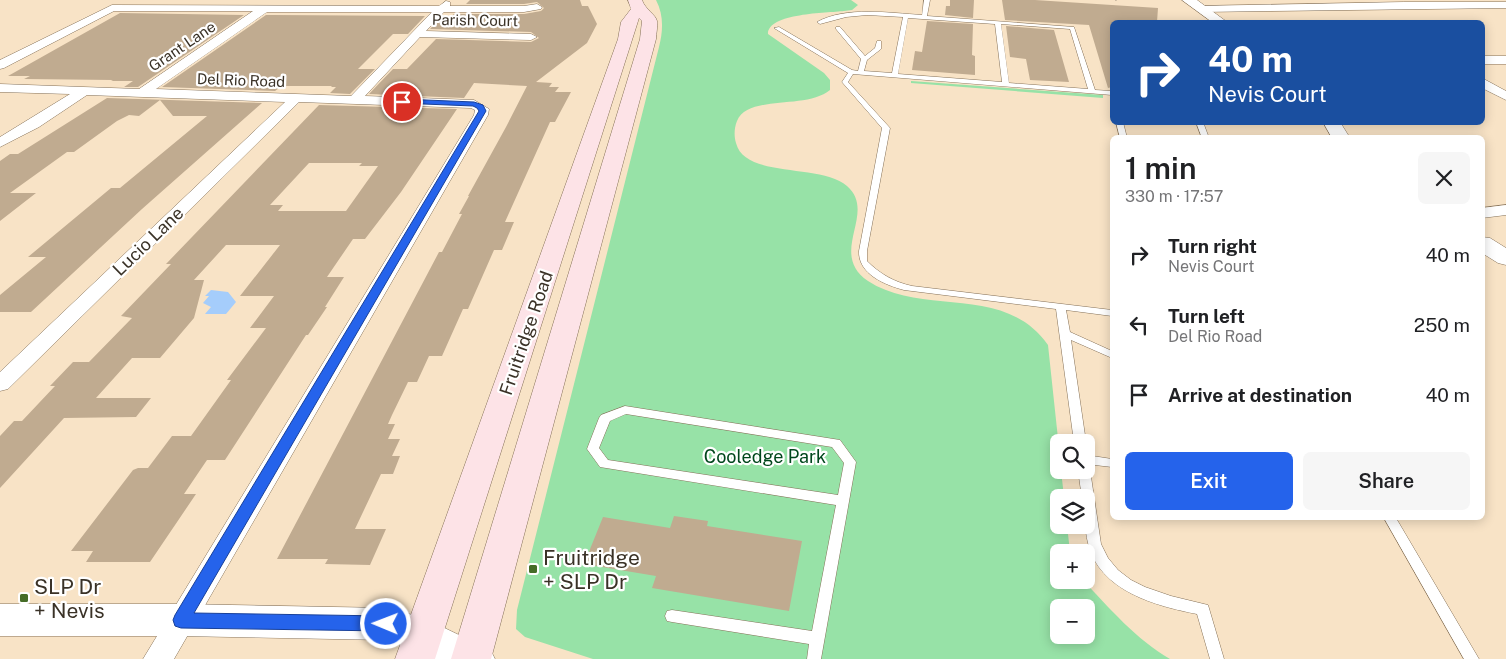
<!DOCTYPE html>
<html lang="en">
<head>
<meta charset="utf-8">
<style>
	:root { --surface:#fff; --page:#f6f6f6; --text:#202124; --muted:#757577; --accent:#2563eb }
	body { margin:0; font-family:"Public Sans",sans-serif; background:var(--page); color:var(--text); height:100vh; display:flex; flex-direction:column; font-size:19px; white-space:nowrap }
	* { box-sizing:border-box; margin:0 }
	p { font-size:16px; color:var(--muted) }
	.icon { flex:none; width:28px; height:28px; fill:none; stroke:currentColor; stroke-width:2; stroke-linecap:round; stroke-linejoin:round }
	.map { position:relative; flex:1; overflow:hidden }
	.panel { position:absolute; left:1110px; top:135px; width:375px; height:385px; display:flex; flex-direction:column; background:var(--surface); border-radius:8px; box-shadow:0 2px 12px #0003 }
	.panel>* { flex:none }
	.banner { position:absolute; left:1110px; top:20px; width:375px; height:105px; border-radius:8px; box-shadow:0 2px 12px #0003; background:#1a4fa0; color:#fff; overflow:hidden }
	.buttons { position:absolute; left:1050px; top:434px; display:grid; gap:10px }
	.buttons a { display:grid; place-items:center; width:45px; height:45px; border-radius:8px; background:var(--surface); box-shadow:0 2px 12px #0003; font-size:25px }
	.pin { position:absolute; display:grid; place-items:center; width:42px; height:42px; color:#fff; margin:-21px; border:2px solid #fff; border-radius:50%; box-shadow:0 1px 5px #0007 }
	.me { position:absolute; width:55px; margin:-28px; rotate:271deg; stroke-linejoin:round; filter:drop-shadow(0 0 4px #0008) }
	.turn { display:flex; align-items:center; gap:18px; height:105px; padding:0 15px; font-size:22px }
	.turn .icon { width:65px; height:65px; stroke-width:2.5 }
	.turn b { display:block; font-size:35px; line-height:42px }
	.round { display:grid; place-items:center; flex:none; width:52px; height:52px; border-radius:8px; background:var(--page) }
	.headline { display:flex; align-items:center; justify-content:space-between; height:85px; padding:0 15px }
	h1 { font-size:30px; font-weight:600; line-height:38px }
	.button { display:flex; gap:10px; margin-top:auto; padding:10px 15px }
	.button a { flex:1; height:58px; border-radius:8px; background:var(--accent); color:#fff; font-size:20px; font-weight:600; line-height:58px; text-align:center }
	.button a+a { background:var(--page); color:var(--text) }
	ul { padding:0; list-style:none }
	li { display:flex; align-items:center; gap:15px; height:70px; padding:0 15px }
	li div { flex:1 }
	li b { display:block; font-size:19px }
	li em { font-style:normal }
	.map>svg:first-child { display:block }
</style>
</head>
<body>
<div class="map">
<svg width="1506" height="659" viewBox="0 0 1506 659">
	<rect width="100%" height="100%" fill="#f8e3c6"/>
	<path fill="#97e2a7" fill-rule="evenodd" d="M656 0H851L858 5 852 10 844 11C827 13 768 13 768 34L824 73 830 80V90C806 110 748 94 737 121 734 128 734 137 736 143 745 179 821 163 847 186 878 213 827 253 868 281 923 317 1005 283 1048 345L1059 448V470H1061L1064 497 1059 498V525H1067L1070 552H1059V580H1083C1109 608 1137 640 1170 659H593L525 637 516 629 517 610 659 47C663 31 664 15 656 0ZM1059 608H1086V635H1059Z
		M911 81 1103 95V98L911 83Z"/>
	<path fill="#a5cdfb" d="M211 290 228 292 236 302 226 314H205L211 307 203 303 209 296H205Z"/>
	<path fill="#c0ab90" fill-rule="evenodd" d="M470 0H580L582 6H588L597 24 587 43 536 82 552 83 549 87H559L555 92H571L555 122H550L527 173 505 222H514L502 250H494L468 309H463L442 356H429L417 382H408L392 415 388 424H395L388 439H400L392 456H400L393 474H381L355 529H386L370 565 325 564 328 559H277L439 252H442L462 214H459L469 196H468L506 127 527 86 474 83 464 98 369 94 393 69H407L436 39 531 42 539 38 531 32 430 29 442 16H451L454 14H524L541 11 544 8 537 2 524 4H466Z
		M950 0H974L973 18 945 15 946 6H950Z
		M1002 0H1035L1158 8 1157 22H1112V87L1108 88 1089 25 1005 20Z
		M120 13 244 15 138 87H124L133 81H111L113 80 24 79 30 76H8Z
		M266 15H274L425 16 408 34H393L358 69H375L350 94 330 93 336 87H331L332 86H282L275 91 162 87Z
		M927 21 973 24 972 55 975 56V75L912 70 915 51 922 52Z
		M1006 26 1054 30 1069 82 1030 80 1026 59 1010 57Z
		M107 98 262 103 142 209 31 312H0V295L46 257H28L111 188H120L207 116H173L160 100 139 116 129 115 117 121 74 152H67L10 193H36L0 221V161L10 154H18Z
		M319 105 457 109 401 192 365 239H353L327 277H344L325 307H327L308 335H306L225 460H207L184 494H196L150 562H86L93 551H71L133 470 138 468H148L172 436H191L231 380H227L266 328H250L274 296H240L280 245H226L194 280H204L194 318 160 358H132L96 398H151L136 417 64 418 0 488V436L14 421H22L55 386H50L73 362H89L132 318 121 316 171 264H166ZM309 163H362L359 166H378L346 211H278L283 205H270Z
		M674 516 708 521 707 526 802 541 789 611 652 588 656 576 584 564 603 517 670 528Z"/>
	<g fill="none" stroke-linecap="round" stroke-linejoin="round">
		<defs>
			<path id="service" d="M924 0H930L927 16 1074 27 1095 90 1112 91V95L853 74 848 82 890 128 867 251V261C880 274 894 282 912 286L1112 310V316L1066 310 1070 332 1112 351V358L1071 340 1086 442H1074L1056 309 904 290C885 285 858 274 859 251L882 128 842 82 848 73 774 28 779 27 852 70 858 71 861 59 836 29V27H840L865 56 875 48 877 41H881V49L867 60 864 71 892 73 903 17 867 15 846 17 820 24 817 22C846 6 889 13 922 15ZM908 18 995 24 1002 82 898 74ZM1001 24 1070 29 1088 89 1009 83Z
				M1116 122H1123L1127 138H1120Z
				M1196 122H1203L1209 138H1202Z
				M625 406 840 440 856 462 821 659H807L809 644 672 622 667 621 665 616 667 611 672 610 812 631 836 505 600 467 587 449 599 418 601 415ZM626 414 832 447 844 463 838 495 608 460 599 448 610 421Z
				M1086 455 1112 459V467L1086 464Z
				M1086 466 1090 470 1101 544 1108 558 1118 570 1131 580 1145 587 1171 596 1208 605 1224 659H1210L1197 614C1156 606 1099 591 1088 543 1084 528 1086 513 1086 498H1082L1078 470H1086Z
				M1384 518H1396L1479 659H1464Z"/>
			<path id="minor" d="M446 1 450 2V6H524L537 4 542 7 541 9 524 12H444L426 31 531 34 537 37 531 40 420 37 365 96 474 100 489 109 488 115 174 659H143L474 115 475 110 471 108 299 102 8 389 0 391V372L285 102 87 95 39 127 0 147V137L70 94 0 92V84L139 89 253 11H114L4 68 0 69V60L112 5 439 6ZM267 12H432L351 96 156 89Z
				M1404 2H1506V8L1200 12 1195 9 1200 6Z
				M1482 56H1506V64H1482Z
				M1482 78 1506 91V100L1482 88Z
				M1506 205V215L1482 218V208Z"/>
			<path id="tertiary" d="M1182 0H1197L1227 22H1212Z
				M1323 122H1340L1350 138H1332Z
				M1482 237 1490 238 1506 248V265L1498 263 1482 253Z
				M0 604H181L386 608 424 618 459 635 489 647 495 659H432L415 649 386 640 181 636H0Z"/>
			<path id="secondary" d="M628 0H642C645 9 656 15 657 21 658 26 656 34 656 39L491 659H451L640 39 642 21 639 18 435 659H395L618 39 621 22 631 9Z"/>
		</defs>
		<use href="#service" stroke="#857158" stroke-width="1"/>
		<use href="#minor" stroke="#857158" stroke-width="1"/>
		<use href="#tertiary" stroke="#857158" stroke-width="1"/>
		<use href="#secondary" stroke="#857158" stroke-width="1"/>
		<path stroke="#a0917c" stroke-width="2" stroke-dasharray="0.5 2.5" stroke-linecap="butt" d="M1116 0 1117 2"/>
		<use href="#service" fill="#fff" fill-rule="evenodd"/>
		<use href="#minor" fill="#fff" fill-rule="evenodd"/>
		<use href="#tertiary" fill="#fff" fill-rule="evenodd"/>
		<use href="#secondary" fill="#fde3e7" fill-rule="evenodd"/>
	</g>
	<path fill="#2563eb" stroke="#184099" d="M402 99 474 102 483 105 486 111 194 613 386 616 392 619 395 624 392 629 386 631 181 628 175 626 173 620 175 615 479 111 477 108 473 106 399 103V100Z"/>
	<g fill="#456c27" stroke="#fff" stroke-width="2">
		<rect x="528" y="564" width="10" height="10" rx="2.5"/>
		<rect x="19" y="593" width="10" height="10" rx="2.5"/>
	</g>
	<g text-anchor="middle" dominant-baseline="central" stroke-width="4.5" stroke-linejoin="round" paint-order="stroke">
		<g font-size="15" fill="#3a3227" stroke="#fff">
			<text transform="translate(475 20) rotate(1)">Parish Court</text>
			<text transform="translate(182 46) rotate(-34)">Grant Lane</text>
			<text transform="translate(241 80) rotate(2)">Del Rio Road</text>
		</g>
		<g font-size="18" fill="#3a3227" stroke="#fff">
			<text transform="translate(148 241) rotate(-44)">Lucio Lane</text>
			<text transform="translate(526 333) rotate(-71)">Fruitridge Road</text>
		</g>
		<g font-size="18" fill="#00471c" stroke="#fff">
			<text x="765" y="456">Cooledge Park</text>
		</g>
		<g font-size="21" fill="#3a3227" stroke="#fff" text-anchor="start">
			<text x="543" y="557">Fruitridge<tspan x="543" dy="24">+ SLP Dr</tspan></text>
			<text x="34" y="586">SLP Dr<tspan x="34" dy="24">+ Nevis</tspan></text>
		</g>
	</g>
</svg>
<div class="buttons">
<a><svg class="icon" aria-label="search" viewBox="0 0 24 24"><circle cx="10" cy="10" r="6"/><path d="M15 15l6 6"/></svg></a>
<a><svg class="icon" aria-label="layers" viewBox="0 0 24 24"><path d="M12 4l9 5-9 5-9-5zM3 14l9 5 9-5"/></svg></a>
<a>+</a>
<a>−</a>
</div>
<div class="pin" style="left:402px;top:102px;background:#d93025"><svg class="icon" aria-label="arrive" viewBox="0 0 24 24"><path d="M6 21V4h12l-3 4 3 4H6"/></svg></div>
<svg class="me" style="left:386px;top:624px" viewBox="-20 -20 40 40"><circle r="17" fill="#2563eb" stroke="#fff" stroke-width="3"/><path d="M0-11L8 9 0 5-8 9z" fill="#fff"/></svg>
<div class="banner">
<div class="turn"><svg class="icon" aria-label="right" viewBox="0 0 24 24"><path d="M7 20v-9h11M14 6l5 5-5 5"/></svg><div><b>40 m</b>Nevis Court</div></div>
</div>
<section class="panel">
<div class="headline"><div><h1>1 min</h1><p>330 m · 17:57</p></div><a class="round"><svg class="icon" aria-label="close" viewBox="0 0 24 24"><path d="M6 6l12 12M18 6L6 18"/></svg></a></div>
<ul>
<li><svg class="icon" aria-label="right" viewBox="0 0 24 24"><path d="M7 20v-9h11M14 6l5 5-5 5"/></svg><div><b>Turn right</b><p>Nevis Court</p></div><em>40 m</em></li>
<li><svg class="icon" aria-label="left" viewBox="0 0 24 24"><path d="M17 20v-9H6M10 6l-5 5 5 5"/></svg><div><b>Turn left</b><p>Del Rio Road</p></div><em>250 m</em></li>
<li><svg class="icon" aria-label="arrive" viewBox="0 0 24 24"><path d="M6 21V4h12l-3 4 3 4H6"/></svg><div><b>Arrive at destination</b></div><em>40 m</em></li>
</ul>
<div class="button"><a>Exit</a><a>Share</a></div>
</section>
</div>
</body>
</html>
